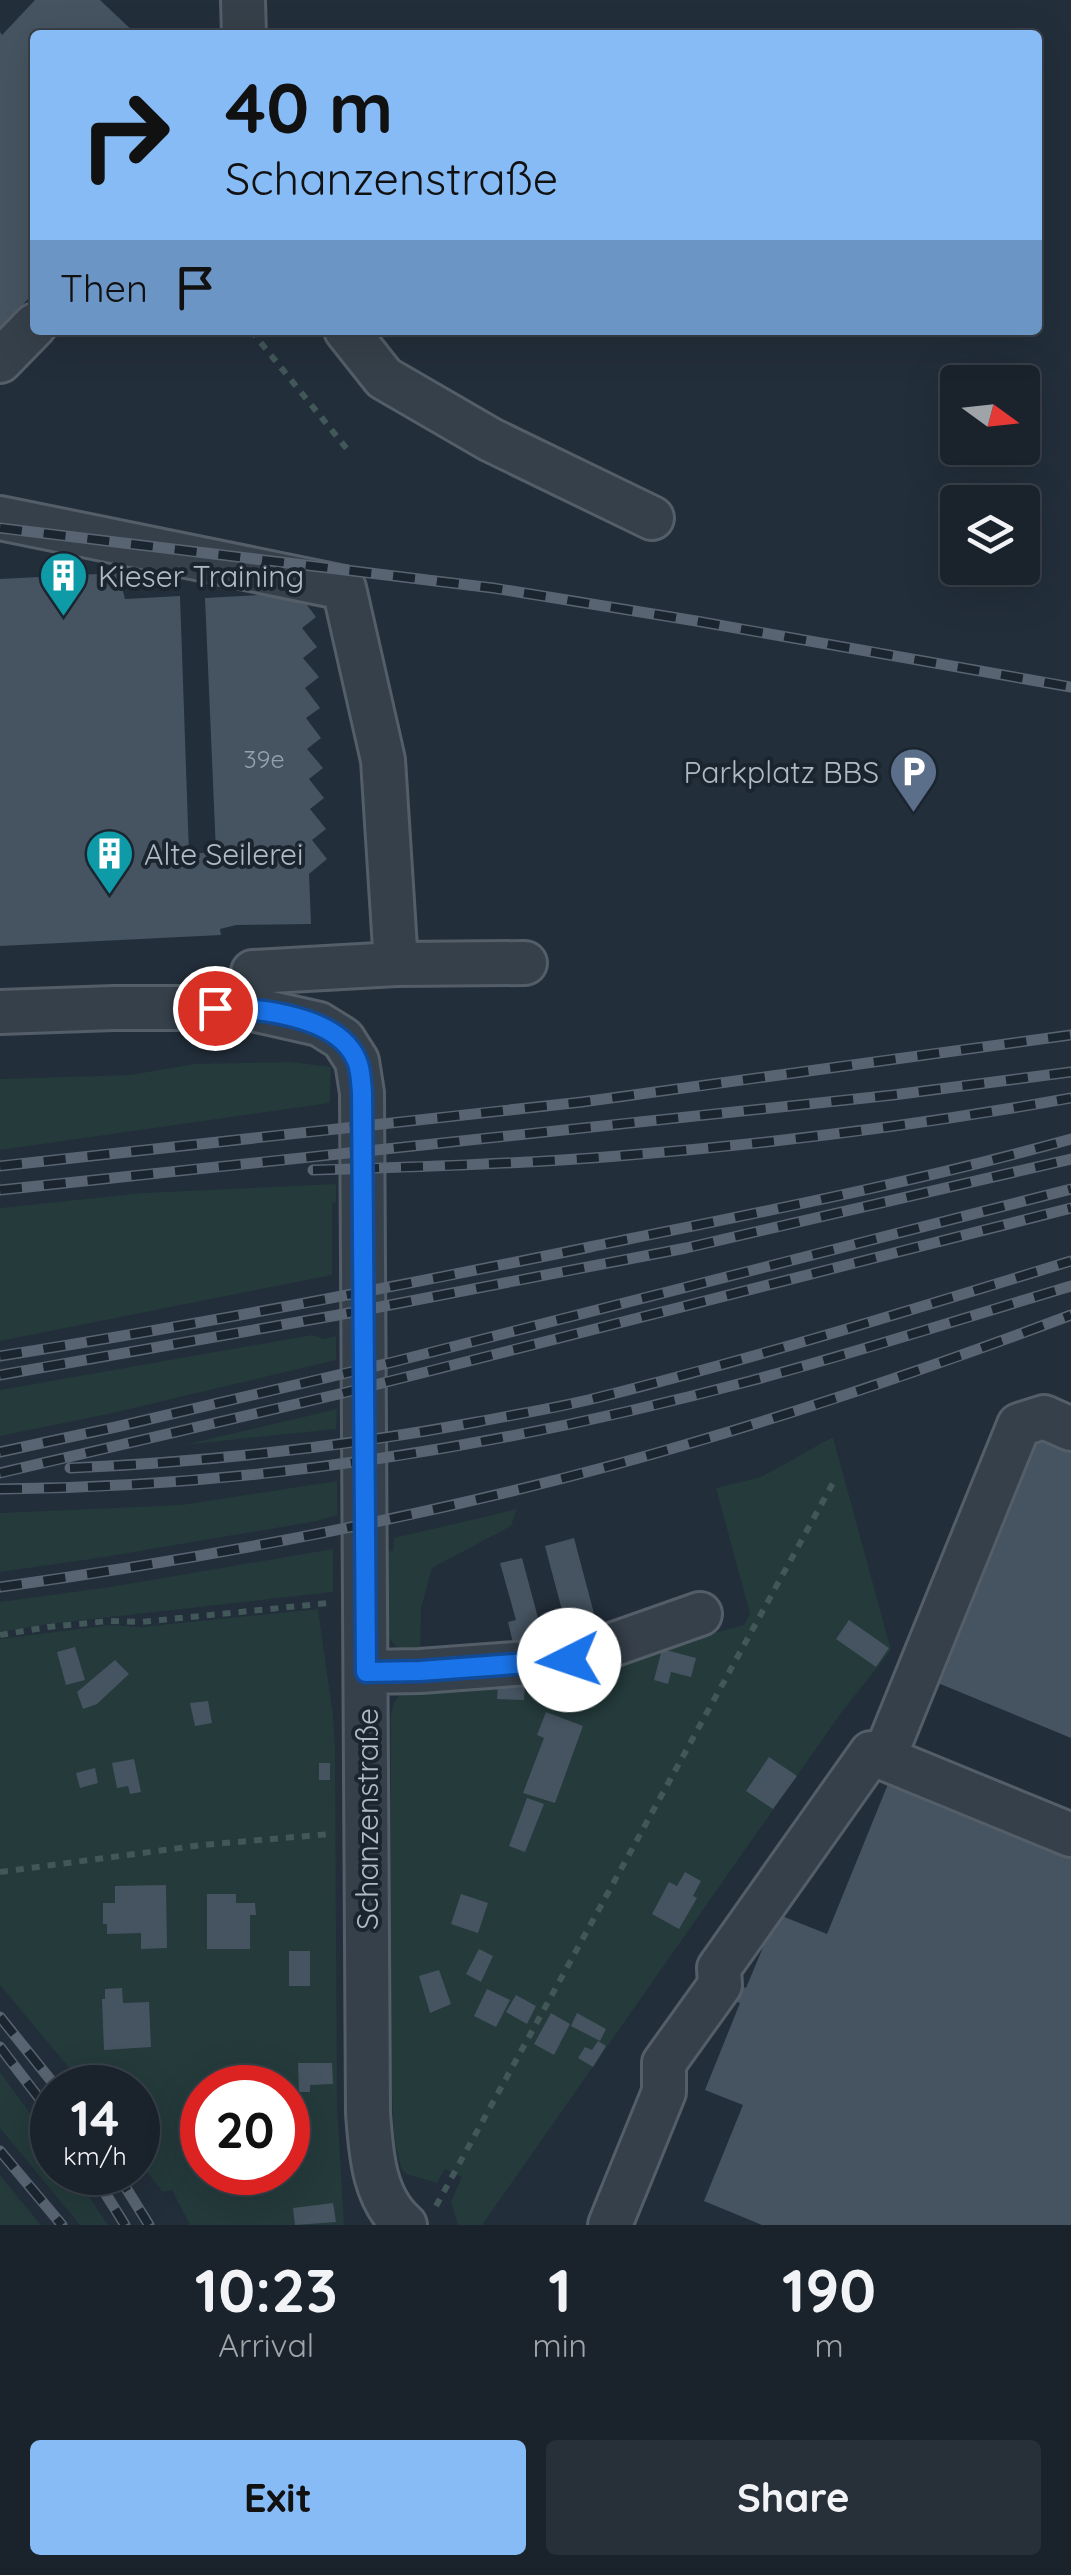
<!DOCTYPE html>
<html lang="en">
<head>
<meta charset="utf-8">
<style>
	:root { --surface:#1a222c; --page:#272f38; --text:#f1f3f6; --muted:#9fa4a9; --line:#383f48; --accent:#86bbf6 }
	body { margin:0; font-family:Quicksand,sans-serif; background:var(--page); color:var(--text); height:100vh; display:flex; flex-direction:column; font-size:38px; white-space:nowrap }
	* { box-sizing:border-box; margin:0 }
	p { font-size:32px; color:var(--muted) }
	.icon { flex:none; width:55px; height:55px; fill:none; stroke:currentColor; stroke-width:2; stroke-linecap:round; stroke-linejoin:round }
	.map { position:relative; height:2225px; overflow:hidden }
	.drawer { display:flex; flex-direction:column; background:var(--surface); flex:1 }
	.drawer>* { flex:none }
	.hud { position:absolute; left:30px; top:30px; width:1012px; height:305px; border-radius:10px; box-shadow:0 10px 40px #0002,0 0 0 2px var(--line); background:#86bbf6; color:#111; overflow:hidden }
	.needle { width:65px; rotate:105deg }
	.controls { position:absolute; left:940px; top:365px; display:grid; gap:20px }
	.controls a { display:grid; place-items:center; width:100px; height:100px; border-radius:10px; background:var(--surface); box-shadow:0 10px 40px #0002,0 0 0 2px var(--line); font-size:50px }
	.speed { position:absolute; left:30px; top:2065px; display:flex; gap:20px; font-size:50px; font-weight:700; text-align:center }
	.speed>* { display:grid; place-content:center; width:130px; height:130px; border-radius:50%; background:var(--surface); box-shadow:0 10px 40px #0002,0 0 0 2px var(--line); line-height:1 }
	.speed small { font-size:25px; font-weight:400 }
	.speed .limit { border:15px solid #d22; background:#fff; color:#111 }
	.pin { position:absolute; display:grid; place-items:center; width:85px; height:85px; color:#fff; margin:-42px; border:5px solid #fff; border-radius:50%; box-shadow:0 2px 10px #0007 }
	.me { position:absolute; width:110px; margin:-55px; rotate:266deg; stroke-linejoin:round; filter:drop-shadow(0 0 8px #0008) }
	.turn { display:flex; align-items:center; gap:35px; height:210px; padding:0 30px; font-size:45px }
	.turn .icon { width:130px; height:130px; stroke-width:2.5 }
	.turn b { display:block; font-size:70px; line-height:85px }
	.then { display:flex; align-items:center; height:95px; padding:0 30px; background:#0003; gap:20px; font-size:38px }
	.eta { display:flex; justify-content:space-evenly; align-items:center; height:170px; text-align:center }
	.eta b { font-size:60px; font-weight:800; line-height:70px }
	.action { display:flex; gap:20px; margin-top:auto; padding:20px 30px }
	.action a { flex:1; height:115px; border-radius:10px; background:var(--accent); color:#111; font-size:40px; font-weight:800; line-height:115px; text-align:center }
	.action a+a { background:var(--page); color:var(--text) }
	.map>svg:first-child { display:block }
</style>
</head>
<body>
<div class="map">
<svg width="1071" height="2225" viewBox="0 0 1071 2225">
	<rect width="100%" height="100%" fill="#222e3a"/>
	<path fill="#243a3b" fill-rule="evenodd" d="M291 1062 331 1067 330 1103 0 1150V1079L130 1075 194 1064Z
		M336 1184V1202L332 1203V1275L0 1341V1208L143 1193Z
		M312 1335 324 1339 336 1336V1360L113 1413 0 1436V1390Z
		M337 1409 336 1429 183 1445Z
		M833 1437 891 1650 841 1713 482 2225H458L451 2202 462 2177 445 2169 437 2183 407 2174 401 2168 394 2136 391 2073V1715L394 1702 404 1690 572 1671 744 1625 750 1614 716 1488 761 1477Z
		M337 1481V1515L317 1521 105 1557 0 1572V1513L181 1505Z
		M517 1509 511 1526 432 1568 421 1608 420 1659C410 1655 399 1652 392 1642 378 1621 383 1577 382 1552L393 1551 394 1538Z
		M333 1549V1592L48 1624 0 1632V1602L110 1587Z
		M318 1609 333 1715 335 1749 337 2104 344 2225H190L172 2190 162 2192 138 2159V2088L85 2087 0 1985V1639L109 1625 141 1627ZM202 2088H288V2172H202Z
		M0 2072 52 2143V2172L73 2173 108 2225H80L0 2128Z
		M0 2175 41 2225H0Z"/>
	<path fill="#465461" d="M35 0H100L137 35H35V292L0 328V32L2 35Z
		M118 573 125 599 180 596 189 854 216 852 205 598 298 593 316 617 302 628 317 647 303 658 319 677 305 688 320 708 306 718 321 738 307 749 323 768 309 779 324 798 310 809 326 829 312 840 327 859 309 874 311 924 236 925 220 929 221 935 0 946V579Z
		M1035 1433 1071 1447V1738L933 1681Z
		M574 1538 601 1640 572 1648 545 1546Z
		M522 1558 545 1644 515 1651 508 1622 516 1620 500 1563Z
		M849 1620 889 1648 876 1667 836 1639Z
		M75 1647 85 1680 66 1685 57 1652Z
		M662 1649 696 1658 691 1677 671 1672 668 1684 654 1680Z
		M115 1660 129 1674 97 1704 83 1709 77 1692Z
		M498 1683 525 1684 524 1700 497 1699Z
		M208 1701 212 1723 195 1726 190 1703Z
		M546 1712 583 1726 555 1803 523 1793 544 1738 537 1735Z
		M769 1757 797 1776 773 1809 746 1791Z
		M134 1759 141 1792 130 1794 128 1786 117 1788 112 1763Z
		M319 1763H330V1780H319Z
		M95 1768 98 1783 80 1788 76 1773Z
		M888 1784 1071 1859V2225H762L704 2201 743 2105 705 2090 740 2003 731 2000 739 1985 746 1988 777 1914 827 1934Z
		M527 1798 544 1804 525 1852 509 1846Z
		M685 1872 701 1881 693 1896 697 1898 679 1929 652 1914 669 1882 677 1886Z
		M166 1885 167 1948 141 1949V1933L107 1934V1924H103V1903H115V1886Z
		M207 1894H236V1903H255L256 1915H250V1949H207Z
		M461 1894 488 1903 478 1933 451 1924Z
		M479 1949 493 1956 481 1982 466 1974Z
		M289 1951H310V1986H289Z
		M439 1970 451 2004 430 2013 419 1976Z
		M122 1988 123 2003 149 2002 151 2047 104 2050 102 1999H105V1989Z
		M487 1989 510 2000 496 2027 474 2016Z
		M516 1995 536 2006 527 2024 506 2012Z
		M551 2013 570 2024 554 2055 534 2044Z
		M577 2013 606 2029 600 2041 571 2026Z
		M598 2041 606 2046 593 2067 578 2058 585 2047 592 2050Z
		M298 2063H332L333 2084 310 2085V2092H299Z
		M333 2203 336 2222 295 2225 293 2208Z"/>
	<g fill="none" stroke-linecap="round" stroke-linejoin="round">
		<defs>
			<path id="minor" d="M243 0 244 35
				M346 330 384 378 491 440 652 518
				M0 361 35 325
				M0 518 344 588 383 760 396 964
				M248 1008 253 972 396 964 525 963
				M0 1012 114 1008H248L319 1024 343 1039 357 1061 362 1093 368 2113C371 2152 373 2198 405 2225
				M366 1672 420 1671 569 1660 700 1614
				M884 1758 1019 1425 1044 1417 1071 1429
				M610 2225 664 2092V2063L720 1985 719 1968 871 1753 1071 1835"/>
		</defs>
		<use href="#minor" stroke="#545e68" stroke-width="48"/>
		<path stroke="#425758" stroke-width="6" stroke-dasharray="8 8" stroke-linecap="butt" d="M255 330 253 333 347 449
			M0 1635 48 1627 109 1621 141 1622 329 1603
			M0 1872 202 1845 330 1834
			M436 2206 833 1483"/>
		<use href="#minor" stroke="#36404a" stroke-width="42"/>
		<defs>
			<path id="rail" d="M0 528 493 588 696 621 1071 687
				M0 1166 582 1102 1071 1035
				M313 1170C415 1167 517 1164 618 1156 769 1144 921 1125 1071 1098
				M0 1190 893 1095 1071 1072
				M0 1356C197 1325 394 1287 590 1247 751 1214 913 1183 1071 1139
				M0 1375 338 1315 686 1248 1071 1159
				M0 1452 116 1427 389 1363 1071 1189
				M70 1468C207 1462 342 1447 477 1422 517 1414 557 1408 596 1398 756 1358 914 1309 1071 1261
				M0 1473 339 1394 1071 1208
				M0 1489C254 1487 506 1446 750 1381 858 1352 964 1318 1071 1286
				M0 1587C207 1558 415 1519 617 1464 771 1422 922 1371 1071 1315
				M0 2017 57 2088
				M0 2047 52 2115
				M0 2151 62 2225
				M92 2172 125 2225
				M116 2172 149 2225"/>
		</defs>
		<use href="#rail" stroke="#586471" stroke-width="11"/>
		<use href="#rail" stroke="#1b252f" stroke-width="8" stroke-dasharray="22" stroke-linecap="butt"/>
	</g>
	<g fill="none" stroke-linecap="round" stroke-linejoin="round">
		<defs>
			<path id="route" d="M215 1008C257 1008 339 1015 357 1061 361 1070 361 1083 362 1092L366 1672 420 1671 569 1660"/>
		</defs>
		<use href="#route" stroke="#114b97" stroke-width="25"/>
		<use href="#route" stroke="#1a73e8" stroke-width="18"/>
	</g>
	<defs>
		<symbol id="building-pin" viewBox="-11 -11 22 30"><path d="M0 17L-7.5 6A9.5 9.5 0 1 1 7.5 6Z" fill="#0f9aa8" stroke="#1b252f"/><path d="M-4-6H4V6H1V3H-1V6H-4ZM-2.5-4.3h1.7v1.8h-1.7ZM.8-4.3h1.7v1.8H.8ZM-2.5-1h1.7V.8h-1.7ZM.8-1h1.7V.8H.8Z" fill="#fff"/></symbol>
		<symbol id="parking-pin" viewBox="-11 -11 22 30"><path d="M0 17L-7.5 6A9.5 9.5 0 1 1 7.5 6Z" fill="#5c6f8a" stroke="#1b252f"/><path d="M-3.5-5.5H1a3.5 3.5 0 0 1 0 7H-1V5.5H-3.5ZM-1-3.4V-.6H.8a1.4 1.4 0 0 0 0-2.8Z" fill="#fff"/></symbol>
	</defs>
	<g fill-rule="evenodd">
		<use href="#building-pin" x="36" y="548" width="55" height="75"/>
		<use href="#parking-pin" x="886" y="744" width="55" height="75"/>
		<use href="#building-pin" x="82" y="826" width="55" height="75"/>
	</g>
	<g text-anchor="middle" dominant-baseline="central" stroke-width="8" stroke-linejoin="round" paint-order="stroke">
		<g font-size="25" fill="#96a1ad">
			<text x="264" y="758">39e</text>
		</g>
		<g font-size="30" fill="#b1bbc6" stroke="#1b252f" text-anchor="start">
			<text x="98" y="576">Kieser Training</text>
			<text x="879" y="772" text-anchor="end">Parkplatz BBS</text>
			<text x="144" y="854">Alte Seilerei</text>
		</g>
		<g font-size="30" fill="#b1bbc6" stroke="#1b252f">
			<text transform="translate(367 1819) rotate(-90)">Schanzenstraße</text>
		</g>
	</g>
</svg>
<div class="controls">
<a><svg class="needle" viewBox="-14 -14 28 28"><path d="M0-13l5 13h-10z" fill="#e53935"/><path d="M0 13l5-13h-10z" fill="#9fa4a9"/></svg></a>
<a><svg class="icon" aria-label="layers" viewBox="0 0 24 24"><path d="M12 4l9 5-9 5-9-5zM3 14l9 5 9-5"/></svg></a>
</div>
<div class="speed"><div>14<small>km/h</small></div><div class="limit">20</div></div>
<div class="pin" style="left:215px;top:1008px;background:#d93025"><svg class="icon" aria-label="arrive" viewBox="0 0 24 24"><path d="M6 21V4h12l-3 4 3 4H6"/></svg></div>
<svg class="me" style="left:569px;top:1660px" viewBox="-20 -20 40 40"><circle r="19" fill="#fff"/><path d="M0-13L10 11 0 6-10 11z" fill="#1a73e8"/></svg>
<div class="hud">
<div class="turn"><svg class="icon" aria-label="right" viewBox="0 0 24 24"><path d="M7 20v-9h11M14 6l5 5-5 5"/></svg><div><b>40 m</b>Schanzenstraße</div></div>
<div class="then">Then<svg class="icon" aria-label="arrive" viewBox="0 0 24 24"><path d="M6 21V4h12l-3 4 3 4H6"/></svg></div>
</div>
</div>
<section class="drawer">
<div class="eta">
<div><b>10:23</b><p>Arrival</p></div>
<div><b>1</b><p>min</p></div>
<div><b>190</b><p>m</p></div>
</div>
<div class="action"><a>Exit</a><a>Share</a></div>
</section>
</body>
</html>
